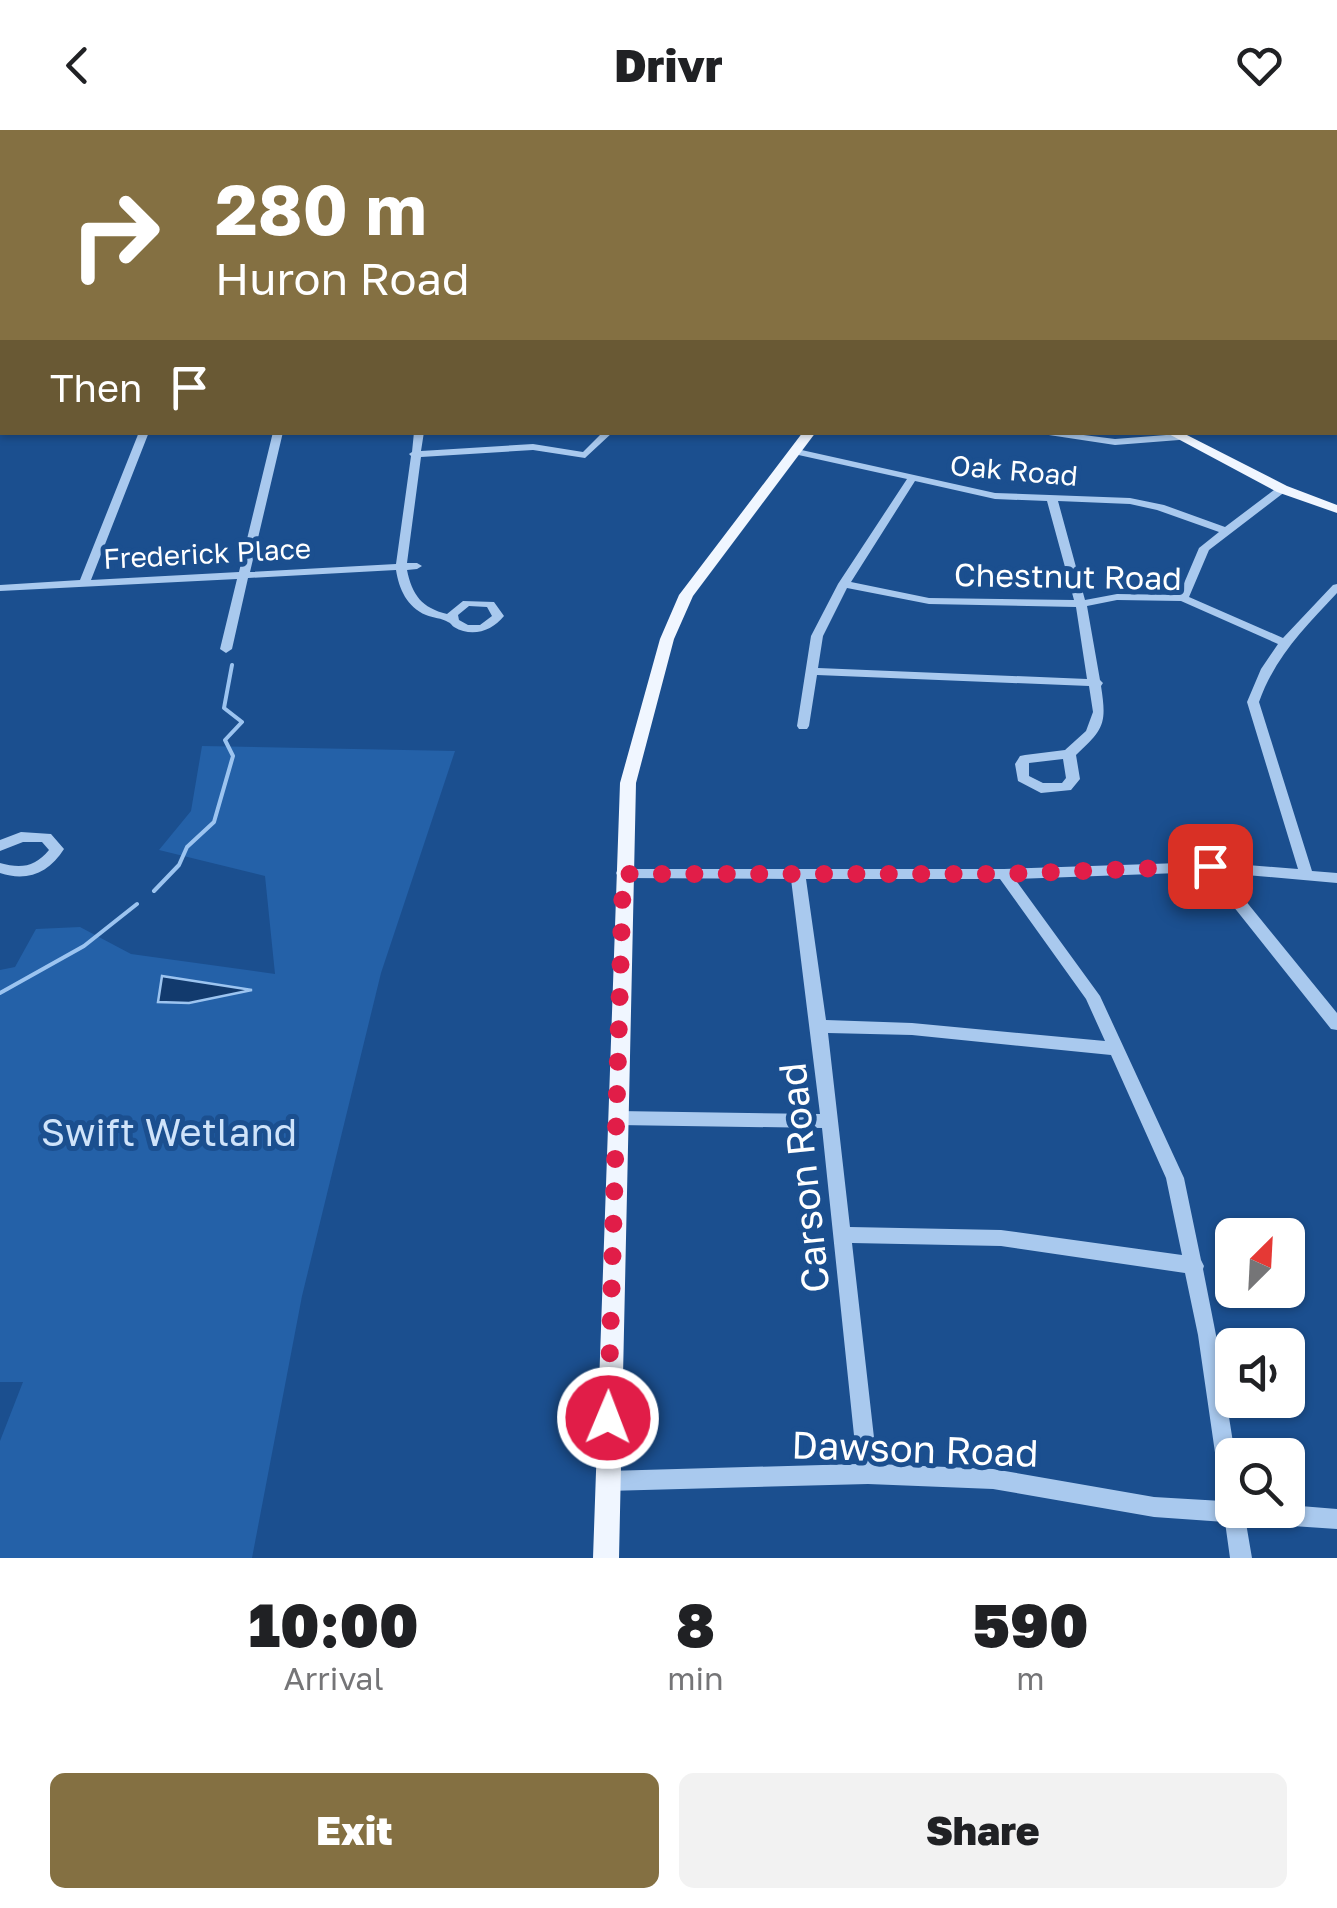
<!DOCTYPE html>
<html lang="en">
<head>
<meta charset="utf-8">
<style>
	:root { --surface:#fff; --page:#f2f2f2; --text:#202124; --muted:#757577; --accent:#847042 }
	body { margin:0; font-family:"Golos Text",sans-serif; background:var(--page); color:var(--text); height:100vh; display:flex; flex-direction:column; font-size:38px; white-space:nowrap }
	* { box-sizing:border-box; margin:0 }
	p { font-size:32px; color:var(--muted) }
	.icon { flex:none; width:55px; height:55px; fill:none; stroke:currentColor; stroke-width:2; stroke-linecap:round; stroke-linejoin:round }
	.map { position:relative; height:1428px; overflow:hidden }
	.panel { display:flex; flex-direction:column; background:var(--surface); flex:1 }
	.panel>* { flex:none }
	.guide { position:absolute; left:0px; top:0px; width:1338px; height:305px; box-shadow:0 2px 8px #0004; background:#847042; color:#fff; overflow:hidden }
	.needle { width:65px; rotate:24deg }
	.buttons { position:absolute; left:1215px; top:1088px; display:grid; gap:20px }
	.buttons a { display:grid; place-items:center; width:90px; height:90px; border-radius:15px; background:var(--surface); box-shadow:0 2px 8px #0004; font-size:50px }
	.pin { position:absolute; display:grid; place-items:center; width:85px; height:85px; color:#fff; margin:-42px; border-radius:20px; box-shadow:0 5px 15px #0006 }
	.me { position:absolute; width:110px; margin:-55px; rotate:1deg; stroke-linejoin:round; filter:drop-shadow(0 0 8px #0008) }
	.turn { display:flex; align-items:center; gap:35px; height:210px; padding:0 50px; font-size:45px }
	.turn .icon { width:130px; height:130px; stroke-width:2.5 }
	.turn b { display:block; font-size:70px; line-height:85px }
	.then { display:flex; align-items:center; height:95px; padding:0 50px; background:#0003; gap:20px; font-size:38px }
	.eta { display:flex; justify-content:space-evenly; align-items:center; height:170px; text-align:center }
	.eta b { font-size:60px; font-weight:800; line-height:70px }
	.button { display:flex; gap:20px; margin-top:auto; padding:20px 50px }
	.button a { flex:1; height:115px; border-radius:15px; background:var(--accent); color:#fff; font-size:40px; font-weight:800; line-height:115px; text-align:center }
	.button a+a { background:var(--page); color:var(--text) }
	header { display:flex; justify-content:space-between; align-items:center; height:130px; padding:0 50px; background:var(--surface); font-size:45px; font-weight:800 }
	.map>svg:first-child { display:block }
</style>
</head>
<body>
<header><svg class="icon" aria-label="back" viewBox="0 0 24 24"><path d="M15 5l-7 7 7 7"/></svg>Drivr<svg class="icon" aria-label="heart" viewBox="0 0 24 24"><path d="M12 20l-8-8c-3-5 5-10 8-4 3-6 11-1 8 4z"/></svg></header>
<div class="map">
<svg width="1337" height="1428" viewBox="0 0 1337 1428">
	<rect width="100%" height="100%" fill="#1b4f8f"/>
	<path fill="#2461a8" d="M202 616 455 621 381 843 302 1166 252 1428H0V1311L23 1252H0V840L15 837 36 799 80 797 131 824 275 844 265 746 159 720 191 681Z"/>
	<path fill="#123a6d" stroke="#9cc4f0" stroke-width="2.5" d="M162 846 252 860 189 873 158 872Z"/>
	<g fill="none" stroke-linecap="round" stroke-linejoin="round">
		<path stroke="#9cc4f0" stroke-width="2.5" d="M1289 0 1299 2"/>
		<path stroke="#9cc4f0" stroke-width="4" d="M154 761 179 735 187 717 214 692 233 626 225 610 242 592 224 578 232 535
			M0 863 84 816 137 774"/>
		<path fill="#a9c9ee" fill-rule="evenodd" d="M63 0H70L68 2H62Z
			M298 0H323L313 2H294Z
			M402 0H408L407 2H401Z
			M429 0H435V2H429Z
			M658 0H666L668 2H661Z
			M0 160H2V164H0Z
			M0 228H2V233L0 234Z
			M0 290H2V296H0Z
			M139 302H149L91 450 239 442 273 302H283L250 442 396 434 411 326 409 324 412 322 414 302H424L421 321 533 314 583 322 603 302H613L585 328 533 320 421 327 407 433H417L422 436 417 439 407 440C412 465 422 478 447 484L463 471 494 472 504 486C492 501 472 508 454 497 452 496 451 493 448 492 442 488 433 488 426 485 407 477 399 459 396 440L248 448 232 519 226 523 220 519 237 449 0 461V455L80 450ZM469 476 487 477 492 486 480 495H468L459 490 458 485Z
			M1029 302H1060L1115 309 1179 304 1184 307 1179 310 1115 315Z
			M797 319 995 363 1130 368 1164 375 1225 397 1278 357H1286V361L1209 420 1189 467 1283 508 1333 455 1337 454V463C1305 497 1275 527 1259 572L1312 741 1337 743V753L1223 743 1337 883V900L1331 899 1206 742 1015 749 1100 866 1184 1048 1201 1130 1204 1136 1203 1139 1216 1205 1235 1325H1232V1380H1288V1375L1337 1379V1399L1246 1393 1252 1428H1230L1225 1392 1154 1387 993 1359 868 1354 607 1361 600 1358 597 1351 600 1344 607 1341 857 1334 822 998 618 995 612 993 610 988 612 983 618 981 820 984 791 749 623 748 618 747 616 743 618 739H1004L1210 732 1298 739 1247 572 1261 539 1278 514 1181 471 1117 470 1087 476 1100 550 1103 553 1101 556C1107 594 1104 599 1076 625L1080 649 1071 660 1041 663 1018 651 1015 634 1020 626 1025 625 1065 620 1086 601 1093 582 1089 556 817 545 809 596 807 599H799L797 596 811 506 838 454 907 349 794 324 792 322ZM915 351 995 369 1047 371 1074 470 929 468 851 452ZM1058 371 1130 374 1157 380 1219 402 1199 418 1179 465 1117 464 1085 470ZM847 458 929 474 1076 477 1087 549 818 538 823 506ZM1063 629 1066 648 1062 653H1043L1029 646V633ZM806 749H1000L1086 869 1105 911 912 893 826 890ZM828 903 912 905 1111 925 1166 1048 1182 1125 1001 1100 850 1097ZM852 1113 1001 1116 1185 1143 1198 1205 1222 1371 1154 1367 993 1339 877 1334Z
			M21 702 51 704 64 719C49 743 27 752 0 743V733C21 739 35 737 49 720L42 712H23L0 721V710Z"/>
		<path fill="#f0f6ff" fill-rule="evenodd" d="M1337 0V6H1335V2H1332Z
			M803 302H816L693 466 674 509 636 653 619 1428H593L620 653 660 509 679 465Z
			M1165 302H1181L1287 356 1337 375V383L1277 362Z"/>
	</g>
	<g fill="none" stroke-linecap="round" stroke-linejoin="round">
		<path stroke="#e11d48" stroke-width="18" stroke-dasharray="0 32.4" d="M608 1288 623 744H1004L1210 736"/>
	</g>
	<g text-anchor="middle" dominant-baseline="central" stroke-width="10" stroke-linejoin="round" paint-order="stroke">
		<g font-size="28" fill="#fff" stroke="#1b4f8f">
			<text transform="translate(1014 340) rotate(5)">Oak Road</text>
			<text transform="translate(207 423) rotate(-3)">Frederick Place</text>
		</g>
		<g font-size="32" fill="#fff" stroke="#1b4f8f">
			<text transform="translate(1068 446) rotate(1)">Chestnut Road</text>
		</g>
		<g font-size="38" fill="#cfe3fa" stroke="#1b4f8f">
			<text x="169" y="1001">Swift Wetland</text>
		</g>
		<g font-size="38" fill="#fff" stroke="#1b4f8f">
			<text transform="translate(803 1048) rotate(-96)">Carson Road</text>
			<text transform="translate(915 1318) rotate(2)">Dawson Road</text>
		</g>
	</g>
</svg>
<div class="buttons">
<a><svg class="needle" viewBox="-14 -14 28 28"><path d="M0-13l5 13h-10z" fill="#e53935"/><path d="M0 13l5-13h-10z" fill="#757577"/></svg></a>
<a><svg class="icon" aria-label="sound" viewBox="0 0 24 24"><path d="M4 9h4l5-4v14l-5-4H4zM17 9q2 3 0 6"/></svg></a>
<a><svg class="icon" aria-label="search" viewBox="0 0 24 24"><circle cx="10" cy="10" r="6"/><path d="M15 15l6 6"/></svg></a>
</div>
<div class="pin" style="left:1210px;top:736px;background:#d93025"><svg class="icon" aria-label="arrive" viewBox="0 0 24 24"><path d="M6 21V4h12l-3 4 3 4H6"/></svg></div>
<svg class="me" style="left:608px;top:1288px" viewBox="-20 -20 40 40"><circle r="17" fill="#e11d48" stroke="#fff" stroke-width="3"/><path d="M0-11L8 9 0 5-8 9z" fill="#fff"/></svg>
<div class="guide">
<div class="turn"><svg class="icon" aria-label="right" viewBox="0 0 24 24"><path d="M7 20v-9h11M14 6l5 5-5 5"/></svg><div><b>280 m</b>Huron Road</div></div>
<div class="then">Then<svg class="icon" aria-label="arrive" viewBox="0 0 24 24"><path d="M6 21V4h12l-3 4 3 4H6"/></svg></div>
</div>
</div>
<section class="panel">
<div class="eta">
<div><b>10:00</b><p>Arrival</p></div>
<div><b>8</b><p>min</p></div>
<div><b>590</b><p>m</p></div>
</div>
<div class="button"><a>Exit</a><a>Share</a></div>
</section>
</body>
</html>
